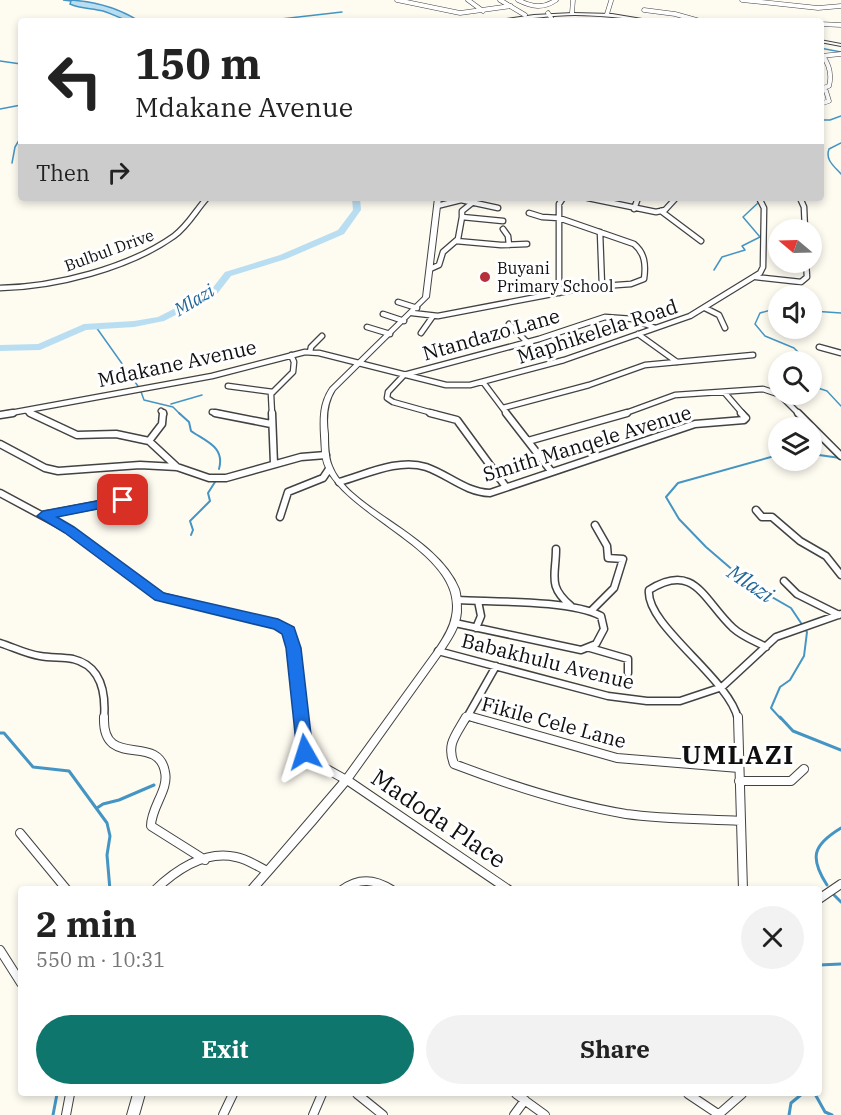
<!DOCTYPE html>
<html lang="en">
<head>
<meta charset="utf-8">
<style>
	:root { --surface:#fff; --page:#f2f2f2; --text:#222; --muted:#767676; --accent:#0f766e }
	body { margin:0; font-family:"IBM Plex Serif",serif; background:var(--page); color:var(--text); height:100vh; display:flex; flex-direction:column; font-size:22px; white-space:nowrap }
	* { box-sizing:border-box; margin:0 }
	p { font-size:20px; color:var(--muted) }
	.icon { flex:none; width:33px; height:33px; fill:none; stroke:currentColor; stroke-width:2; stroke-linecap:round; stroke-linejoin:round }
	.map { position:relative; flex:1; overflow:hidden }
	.side { position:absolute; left:18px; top:886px; width:804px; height:210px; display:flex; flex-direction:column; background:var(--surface); border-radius:6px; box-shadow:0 3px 9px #0003 }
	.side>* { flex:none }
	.hud { position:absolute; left:18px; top:18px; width:806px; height:183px; border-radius:6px; box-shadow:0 3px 9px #0003; background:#fff; color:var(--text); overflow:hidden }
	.needle { width:39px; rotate:289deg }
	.fabs { position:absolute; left:768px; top:219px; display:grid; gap:12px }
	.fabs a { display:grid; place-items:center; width:54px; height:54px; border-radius:50%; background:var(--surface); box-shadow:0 3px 9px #0003; font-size:30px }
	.pin { position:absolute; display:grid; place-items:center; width:51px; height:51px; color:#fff; margin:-26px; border-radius:12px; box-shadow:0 3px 9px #0006 }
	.me { position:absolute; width:66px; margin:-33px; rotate:354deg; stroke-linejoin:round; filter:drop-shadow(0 0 4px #0008) }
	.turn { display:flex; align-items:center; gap:21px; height:126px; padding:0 18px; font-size:27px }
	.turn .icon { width:78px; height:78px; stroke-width:2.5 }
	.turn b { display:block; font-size:42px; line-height:51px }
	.then { display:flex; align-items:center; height:57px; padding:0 18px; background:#0003; gap:12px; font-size:22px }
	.round { display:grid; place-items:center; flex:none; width:63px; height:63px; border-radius:32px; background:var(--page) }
	.summary { display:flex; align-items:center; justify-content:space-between; height:102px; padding:0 18px }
	h1 { font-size:36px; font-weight:700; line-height:45px }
	.primary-button { display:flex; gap:12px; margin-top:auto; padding:12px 18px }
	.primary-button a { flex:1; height:69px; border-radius:36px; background:var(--accent); color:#fff; font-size:24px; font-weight:700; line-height:69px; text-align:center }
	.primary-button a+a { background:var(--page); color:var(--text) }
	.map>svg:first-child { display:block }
</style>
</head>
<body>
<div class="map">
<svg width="841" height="1115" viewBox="0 0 841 1115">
	<rect width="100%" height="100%" fill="#fefbf1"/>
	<path fill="#b9def2" stroke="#4595c4" stroke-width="1.5" d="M63 0C91 0 115 6 139 21 121 21 119 16 103 11 92 8 81 9 70 4L71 1Z"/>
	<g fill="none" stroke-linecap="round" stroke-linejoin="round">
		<path stroke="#4595c4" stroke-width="1.5" d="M178 21 272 20 342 12
			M820 48 841 52
			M0 61 21 64
			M0 109 21 105
			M820 120H830L841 116
			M841 143 829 149C825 160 834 166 841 174
			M12 163 15 147 21 137
			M767 200 769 198
			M714 270 722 257 745 250 742 246 760 237 743 217 759 202
			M778 308 760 313 755 324 765 336 794 348 808 362
			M812 311 841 313
			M96 327 140 389 144 400 173 407 180 414
			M812 367 818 388 827 391 841 406
			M171 404 202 395"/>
		<path stroke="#4595c4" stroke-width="2" d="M179 413 189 422 191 431C207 442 225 447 219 469
			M812 454 840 458
			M778 455 678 483 666 497 679 519 706 547 749 584 791 608 807 632 804 656 790 680 780 687 771 708 781 719
			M191 535 193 530 190 521 210 501 208 493 215 482"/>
		<path stroke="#4595c4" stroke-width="3" d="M780 717 793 731 841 750
			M0 733H4L33 767 69 771 107 823 110 836 107 855 110 890
			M97 808 103 804 119 800 154 785
			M827 885C809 857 813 845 841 828
			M833 894 841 902
			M819 965 841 964
			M815 1094 825 1112 832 1115
			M53 1115 57 1094
			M789 1115 791 1103 802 1094"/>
		<path fill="#b9def2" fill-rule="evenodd" d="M352 198H360L361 210 344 234 286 259 231 276 217 294 164 321 134 327 86 330 40 350 0 351V345L38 344 84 324 134 321 158 317 211 290 225 272 280 255 338 230 353 210Z"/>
		<defs>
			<path id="minor-far3" d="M397 0 460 13 511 6
				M468 0 483 11
				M500 0 525 15
				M518 0C532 7 543 9 556 0
				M742 0 818 8 841 6
				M644 10 675 14 700 21
				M548 13 553 21
				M572 13 573 0
				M607 14 611 1
				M708 21H760
				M820 24 841 25
				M821 56 841 54
				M820 89 829 86C832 75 830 66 823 56
				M820 104 829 101 826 91 822 89"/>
			<path id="minor-far2" d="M588 198 656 212 665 210 676 198
				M800 198 804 207 805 230
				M437 206 461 200 498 208
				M634 209 638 198
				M661 211 701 241
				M462 217V211L472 203
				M503 229 508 236 509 245
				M600 232 602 286
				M456 241 501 245 527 244
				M430 269 439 265 443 252 458 239 462 217 503 221
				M756 277 801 282 807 277 806 262
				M0 288C55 287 129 268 174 236 188 226 196 210 207 198
				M559 293V204L563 198
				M398 302 417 308
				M705 308 719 315 725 328
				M412 313 438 316 589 287 631 284 644 279C646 265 645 253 634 244L559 218 542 217 529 213
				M383 314 404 321
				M509 324 527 342
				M367 327 390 334
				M421 333 433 316
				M638 334 677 362
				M819 347 841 353
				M310 352 311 347 322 336
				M483 382 507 414
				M228 386 273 392
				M724 392 743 414
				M779 394 799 414
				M503 408 589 385 645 365 753 355
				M27 411 33 414
				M161 411 164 414
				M212 412 222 414
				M5 414 212 376 305 352 319 353 446 385H470L564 360 690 316 760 273 763 267 764 208 759 198
				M272 414 271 394 293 372 294 362 291 355
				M436 414 393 402 387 398 388 392 404 375 539 339 605 317 633 319 655 328
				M623 414 675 395 763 389 778 394"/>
			<path id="minor-far1" d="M30 413 77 435 116 434 149 441 177 467
				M215 413 271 424
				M272 413 274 464
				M430 413 457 420 506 487
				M506 413 551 471
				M798 413 841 456
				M0 415 13 413
				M149 441 162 424 163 413
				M528 441 627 413
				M0 444 45 468 58 471 140 465 177 467 209 478H226L301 457 326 455
				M339 482C365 475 398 458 426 467 449 475 465 492 490 493L695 424 744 420 746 418 741 413
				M0 493 69 530 160 596 284 627 292 636 301 719
				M756 510 762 517H772L800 541 826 556 841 575
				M44 515 123 500
				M280 517 288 492 323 478 329 469
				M556 549C556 576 547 586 571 606
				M784 581 797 594 839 615
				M591 611 614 588 623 559 608 558 607 546 595 525
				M455 623 581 650 596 644 604 629 601 616C570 600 495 602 458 600
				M476 628 481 616 478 601
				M0 643C13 647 26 654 40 656 51 658 62 657 73 659 102 666 106 694 104 719
				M590 648 628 659V673
				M438 651 608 696 647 701H680L722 687 776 637 841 614
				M468 716 478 719
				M466 719 496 666
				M738 719C729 678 645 625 649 590 695 561 704 601 733 628 743 637 755 641 766 647"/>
			<path id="minor" d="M104 717C102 771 158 732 165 772 169 790 151 807 151 826L205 860
				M301 717 305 752 314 762 350 782 509 890
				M466 717C456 735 446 744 454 764 509 785 567 804 626 814 663 819 702 819 740 821
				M472 717 617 758 739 768
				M738 717 743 890
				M739 781H791L804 769
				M20 833 67 890
				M155 890C177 869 205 850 236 857 247 859 257 866 267 871
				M342 890C359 877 375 879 392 890
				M819 899 841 884
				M0 950 21 983
				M357 1094 383 1115
				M516 1094 545 1115
				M688 1094 718 1114
				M66 1115 70 1094
				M223 1115 233 1094
				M313 1115 322 1094
				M514 1115 525 1100
				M718 1115 742 1094"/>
			<path id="tertiary" d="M573 13 612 14 654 21C640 21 626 18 612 17 600 16 588 15 575 15 547 15 519 21 492 21L534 15Z
				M820 40 841 44V46L820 42Z
				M435 198H441L429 297 335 390C326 404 326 419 328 434 328 445 328 457 332 466 339 484 358 498 373 509 402 530 445 554 459 589 461 595 461 606 461 612 460 627 450 641 442 653L350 782 315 824 257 890H246L344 776 436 649C443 639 450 628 452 616 465 553 352 520 326 468 321 459 322 447 321 436 320 418 320 403 330 388L423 297Z
				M133 1094H145L139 1115H127Z"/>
		</defs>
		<use href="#minor-far3" stroke="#424242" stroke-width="5"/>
		<use href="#minor-far2" stroke="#424242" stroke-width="7"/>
		<use href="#minor-far1" stroke="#424242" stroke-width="9"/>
		<use href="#minor" stroke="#424242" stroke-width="10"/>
		<use href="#tertiary" stroke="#424242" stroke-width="2"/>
		<use href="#minor-far3" stroke="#fff" stroke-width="4"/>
		<use href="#minor-far2" stroke="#fff" stroke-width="4.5"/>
		<use href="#minor-far1" stroke="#fff" stroke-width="6"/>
		<use href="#minor" stroke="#fff" stroke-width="8"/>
		<use href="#tertiary" fill="#fff" fill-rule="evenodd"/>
	</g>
	<path fill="#1a73e8" stroke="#114b97" stroke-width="1.5" d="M123 496 128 497 129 500 128 503 57 517 74 527 164 593 278 619 294 627 301 648 313 752 310 756 305 758 299 756 297 752 286 648 282 634 274 629 155 600 65 533 37 516 43 511Z"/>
	<circle fill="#b5303a" stroke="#fff" stroke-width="2" cx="485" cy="277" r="6"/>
	<g text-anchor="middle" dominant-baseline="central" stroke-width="6" stroke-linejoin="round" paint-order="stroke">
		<g font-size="16" fill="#0f0f0f" stroke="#fff">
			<text transform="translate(109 250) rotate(-20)">Bulbul Drive</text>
		</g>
		<g font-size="16" fill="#0f0f0f" stroke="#fff" text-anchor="start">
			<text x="497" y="268">Buyani<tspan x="497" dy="18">Primary School</tspan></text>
		</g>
		<g font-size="18" font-style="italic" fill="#206798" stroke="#fff">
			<text transform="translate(194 300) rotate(-31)">Mlazi</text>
		</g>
		<g font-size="20" fill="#0f0f0f" stroke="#fff">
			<text transform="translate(597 331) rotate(-18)">Maphikelela Road</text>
			<text transform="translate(491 334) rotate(-16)">Ntandazo Lane</text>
			<text transform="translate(177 363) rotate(-12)">Mdakane Avenue</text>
			<text transform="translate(587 443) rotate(-17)">Smith Manqele Avenue</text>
			<text transform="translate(548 661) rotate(14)">Babakhulu Avenue</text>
			<text transform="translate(554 722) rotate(15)">Fikile Cele Lane</text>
		</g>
		<g font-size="21" font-style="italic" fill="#206798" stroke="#fff">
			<text transform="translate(751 583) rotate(34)">Mlazi</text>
		</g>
		<g font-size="24" fill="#0f0f0f" stroke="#fff">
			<text transform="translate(439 818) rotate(34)">Madoda Place</text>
		</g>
		<g font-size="26" font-weight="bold" letter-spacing="1.5" fill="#0f0f0f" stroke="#fff">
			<text x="738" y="754">UMLAZI</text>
		</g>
	</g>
</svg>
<div class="fabs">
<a><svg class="needle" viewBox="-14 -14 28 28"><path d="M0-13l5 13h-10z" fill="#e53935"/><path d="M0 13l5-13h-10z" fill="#767676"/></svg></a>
<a><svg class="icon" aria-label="sound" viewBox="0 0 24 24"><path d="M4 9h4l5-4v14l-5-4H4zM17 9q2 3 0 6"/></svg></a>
<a><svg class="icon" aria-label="search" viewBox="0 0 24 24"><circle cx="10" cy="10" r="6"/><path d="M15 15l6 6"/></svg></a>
<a><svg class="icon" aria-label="layers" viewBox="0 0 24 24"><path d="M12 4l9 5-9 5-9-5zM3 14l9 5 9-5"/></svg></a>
</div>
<div class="pin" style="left:123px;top:500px;background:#d93025"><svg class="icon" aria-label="arrive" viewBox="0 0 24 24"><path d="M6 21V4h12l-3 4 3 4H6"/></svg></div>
<svg class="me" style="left:305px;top:752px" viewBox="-20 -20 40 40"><path d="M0-17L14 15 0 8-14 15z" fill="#1a73e8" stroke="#fff" stroke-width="4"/></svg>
<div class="hud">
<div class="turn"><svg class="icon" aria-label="left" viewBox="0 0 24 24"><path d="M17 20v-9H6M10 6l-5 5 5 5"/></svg><div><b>150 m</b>Mdakane Avenue</div></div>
<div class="then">Then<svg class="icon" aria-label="right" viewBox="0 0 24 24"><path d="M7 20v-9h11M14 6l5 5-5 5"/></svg></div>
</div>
<section class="side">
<div class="summary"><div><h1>2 min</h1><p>550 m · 10:31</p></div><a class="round"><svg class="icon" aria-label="close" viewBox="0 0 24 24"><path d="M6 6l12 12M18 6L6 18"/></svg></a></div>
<div class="primary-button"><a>Exit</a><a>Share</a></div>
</section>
</div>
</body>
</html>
